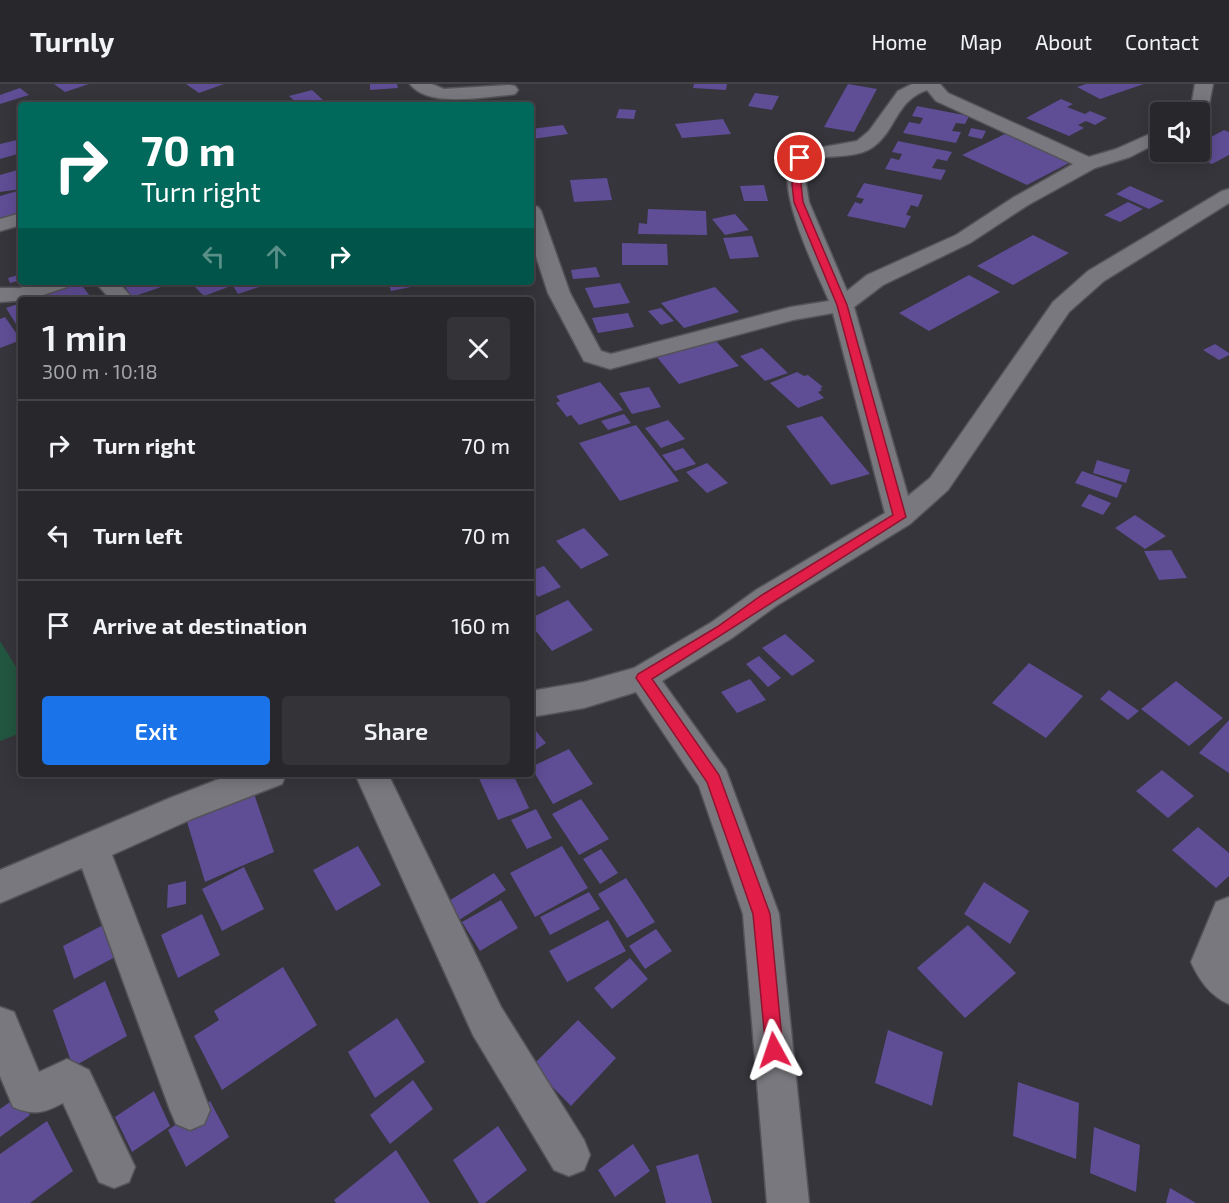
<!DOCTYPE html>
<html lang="en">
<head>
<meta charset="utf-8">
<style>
	:root { --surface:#28282c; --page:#343438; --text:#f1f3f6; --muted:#a5a6a9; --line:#444448; --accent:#1a73e8 }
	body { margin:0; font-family:"Exo 2",sans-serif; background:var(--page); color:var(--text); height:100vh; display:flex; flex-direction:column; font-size:22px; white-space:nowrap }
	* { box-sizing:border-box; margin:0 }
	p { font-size:20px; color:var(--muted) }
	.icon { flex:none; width:33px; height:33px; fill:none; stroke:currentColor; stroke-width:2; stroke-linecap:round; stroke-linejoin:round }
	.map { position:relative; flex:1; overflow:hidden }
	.panel { position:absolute; left:18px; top:213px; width:516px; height:480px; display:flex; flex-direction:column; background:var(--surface); border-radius:6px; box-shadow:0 3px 15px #0003,0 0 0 2px var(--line) }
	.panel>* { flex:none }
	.hud { position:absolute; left:18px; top:18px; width:516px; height:183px; border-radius:6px; box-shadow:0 3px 15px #0003,0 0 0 2px var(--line); background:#00695c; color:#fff; overflow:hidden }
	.tools { position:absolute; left:1150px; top:18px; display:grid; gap:12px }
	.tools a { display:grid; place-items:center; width:60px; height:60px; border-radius:6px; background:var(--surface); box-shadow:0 3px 15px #0003,0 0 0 2px var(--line); font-size:30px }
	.pin { position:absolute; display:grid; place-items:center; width:51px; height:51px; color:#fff; margin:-26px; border:3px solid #fff; border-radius:50%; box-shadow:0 2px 6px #0007 }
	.me { position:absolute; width:66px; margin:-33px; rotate:355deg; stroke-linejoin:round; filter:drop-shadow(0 0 4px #0008) }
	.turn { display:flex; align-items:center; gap:21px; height:126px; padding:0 24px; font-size:27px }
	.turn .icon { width:78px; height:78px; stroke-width:2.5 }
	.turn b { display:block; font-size:42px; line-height:51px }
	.lanes { display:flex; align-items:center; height:57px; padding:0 24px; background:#0003; justify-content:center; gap:30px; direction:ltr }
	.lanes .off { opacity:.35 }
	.round { display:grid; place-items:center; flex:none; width:63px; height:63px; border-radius:6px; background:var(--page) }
	.overview { display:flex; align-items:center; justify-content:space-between; height:102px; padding:0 24px }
	h1 { font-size:36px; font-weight:600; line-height:45px }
	.button { display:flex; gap:12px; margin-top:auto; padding:12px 24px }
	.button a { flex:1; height:69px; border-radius:6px; background:var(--accent); color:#fff; font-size:24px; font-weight:600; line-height:69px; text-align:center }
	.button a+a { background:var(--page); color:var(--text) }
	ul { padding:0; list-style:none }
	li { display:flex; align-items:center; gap:18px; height:90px; padding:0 24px; border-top:2px solid var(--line) }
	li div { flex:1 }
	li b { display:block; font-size:22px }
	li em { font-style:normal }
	header { display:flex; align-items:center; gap:36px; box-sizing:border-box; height:84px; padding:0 30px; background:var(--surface); border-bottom:2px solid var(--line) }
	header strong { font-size:28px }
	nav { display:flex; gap:33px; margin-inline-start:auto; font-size:21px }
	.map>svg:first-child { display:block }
</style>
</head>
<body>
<header>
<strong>Turnly</strong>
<nav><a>Home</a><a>Map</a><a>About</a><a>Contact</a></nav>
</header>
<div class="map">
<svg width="1229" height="1119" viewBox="0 0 1229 1119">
	<rect width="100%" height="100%" fill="#36353b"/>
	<path fill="#225641" d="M0 557 21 591V649L0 657Z"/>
	<path fill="#5f4d95" d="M54 0H89L65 8Z
		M186 0H224L199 9Z
		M370 0H397L398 4 370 6Z
		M694 0H727L726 6 693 4Z
		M848 0 877 5 854 48 824 43Z
		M1086 0H1144L1100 15 1077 3Z
		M20 4 29 11 0 20V11Z
		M312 6 323 16 299 21 289 12Z
		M755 9 779 12 772 26 748 22Z
		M1061 15 1073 20 1067 23 1085 30 1090 27 1107 34 1095 41 1086 37 1078 41 1084 44 1069 52 1026 34Z
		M917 22 969 32 965 40 956 39 952 47 961 48 956 59 903 49 909 38 920 40 923 34 912 32Z
		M619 25 636 26 634 35 616 34Z
		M723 35 731 50 682 54 675 40Z
		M563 41 568 50 532 55 531 52V45Z
		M971 44 986 47 982 55 968 52Z
		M1224 46 1229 48V71L1212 80 1182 68H1200V59Z
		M1007 49 1071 78 1027 101 962 71Z
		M21 55V69L0 75V60Z
		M898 57 952 68 947 77 937 75 932 84 946 86 941 96 885 85 891 74 899 76 902 70 892 68Z
		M21 85V105L0 108V91Z
		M607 94 612 116 574 118 570 96Z
		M864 99 923 111 918 123 911 121 906 131 911 132 905 144 847 132 855 118 861 120 864 115 856 113Z
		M764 101 768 117H744L740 102Z
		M1130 102 1164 117 1149 125 1116 110Z
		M21 106V128L0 134V112Z
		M1128 118 1143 125 1120 138 1104 131Z
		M648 125 706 127 707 151 638 150 639 139 647 140Z
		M735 130 749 146 725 151 712 135Z
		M1033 151 1069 169 1013 201 977 182Z
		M752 152 759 173 730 175 723 154Z
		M622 159 667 160 668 181H622Z
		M596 183 600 193 573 195 571 186Z
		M21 185V196L10 199 8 194 18 191 17 186Z
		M969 191 1000 208 929 247 899 229Z
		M122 198H176L132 213Z
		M206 198H227L231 202 204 212 194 202Z
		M247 198H267L268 200 238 210 233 202Z
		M388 198H431V199L391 207Z
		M80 199 93 216H31Z
		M620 199 630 219 594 224 585 204Z
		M715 203 739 228 684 244 661 219Z
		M21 219V248L6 224Z
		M661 224 674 237 661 241 648 227Z
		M628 229 634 243 598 249 592 234Z
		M5 233 21 256 0 264V235Z
		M714 255 739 282 679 300 656 272Z
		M1215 260 1229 269V271L1219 276 1203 266Z
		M762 264 788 289 765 297 740 272Z
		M797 288 804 292 808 291 823 303 820 304 822 306 818 308 824 314 798 324 770 299Z
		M600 298 623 326 579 341 571 331 567 333 556 319 560 317 556 312Z
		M649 303 661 323 632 330 619 309Z
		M624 330 631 339 608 346 601 337Z
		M822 332 870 390 831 401 786 342Z
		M668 336 685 355 661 364 645 344Z
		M636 341 679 397 620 417 579 359Z
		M683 364 696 380 675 387 662 371Z
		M1097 376 1130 386 1126 399 1093 389Z
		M707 379 728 399 707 409 686 388Z
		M1082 387 1122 401 1117 414 1075 399Z
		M1089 410 1111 419 1103 431 1081 422Z
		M1135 431 1166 452 1145 465 1115 444Z
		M584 444 609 471 581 485 556 457Z
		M1171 466 1187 494 1159 496 1144 467Z
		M544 482 561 503 538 513 531 505V487Z
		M568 516 593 546 552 567 531 541V534Z
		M785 550 815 577 792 592 762 564Z
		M759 572 781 594 768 603 746 580Z
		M1029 579 1083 612 1046 654 992 619Z
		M750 595 766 616 737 629 721 608Z
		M1176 597 1223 634 1189 662 1141 625Z
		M1109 606 1139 627 1128 636 1100 615Z
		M1229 636V689L1199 669Z
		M531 641 546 659 531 669Z
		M569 665 593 700 553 720 531 683Z
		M1162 686 1194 712 1168 734 1136 707Z
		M477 690H513L529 724 498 736Z
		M252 704 274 768 205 798 185 731Z
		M581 715 609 755 579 771 552 730Z
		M536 725 552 754 527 765 511 736Z
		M1198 743 1229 769V792L1216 804 1172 766Z
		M358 762 381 801 336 827 313 786Z
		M562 762 588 804 535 833 510 789Z
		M601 765 618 789 600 800 583 775Z
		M244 783 264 825 222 847 202 805Z
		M494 789 506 806 459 836 447 818Z
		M626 794 655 838 627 854 598 810Z
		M186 797V820L167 824 168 801Z
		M984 798 1029 827 1010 860 964 830Z
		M589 808 600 825 550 851 540 833Z
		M501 816 518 844 480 867 462 838Z
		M202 830 220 871 178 894 161 851Z
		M608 836 626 867 567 898 549 867Z
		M105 840 117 872 74 895 63 862Z
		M968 841 1016 889 965 934 917 884Z
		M656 845 672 867 645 885 629 862Z
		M630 874 648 895 612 925 594 904Z
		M283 883 317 941 222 1006 194 952 219 936 214 927Z
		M105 897 127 952 73 983 53 926Z
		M397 934 425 978 375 1014 348 968Z
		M578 936 616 974 571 1022 532 982Z
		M888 946 943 968 932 1022 875 999Z
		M413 996 433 1025 390 1060 370 1031Z
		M1018 998 1079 1019 1076 1075 1013 1052Z
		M154 1007 170 1042 132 1068 115 1033Z
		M20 1011 30 1031 0 1053V1025Z
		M210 1017 229 1053 186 1083 168 1046Z
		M47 1037 73 1087 30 1119H0V1070Z
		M498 1042 527 1086 485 1119H479L453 1076Z
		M1094 1043 1140 1061 1136 1108 1090 1089Z
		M633 1060 650 1087 615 1113 598 1086Z
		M396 1066 430 1119H336L334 1116Z
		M698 1070 712 1119H666L656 1082Z
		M1170 1104 1196 1119H1166Z"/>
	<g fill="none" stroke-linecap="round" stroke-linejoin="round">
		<defs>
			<path id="street" d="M410 0H432L444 5 509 1 515 2 518 6 515 10 509 11C483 13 428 24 410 0Z
				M940 0 948 9 1089 73 1116 65 1161 45V57L1130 73 1095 84 1028 121 970 159 883 201 854 223 908 412 930 394 1053 218 1088 187 1222 107 1229 105V119L1104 197 1069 228 948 406 910 440 776 522 732 554 662 597 726 686 779 830 809 1119H767L743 830 699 702 636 608 584 624 531 633V607L584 598 634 584 712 538 756 506 885 429 833 229 793 236 610 285 584 277 548 209 531 157V121L538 123 541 127 570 209 601 267 611 270 791 223 829 217C818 190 762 82 801 67L857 57 869 47 898 7 912 0ZM927 6 936 17 1073 80 1014 113 956 151 867 191 847 207 809 118 806 100 809 77C830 69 854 76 873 63 897 46 895 17 927 6Z
				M1195 0H1213L1208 26 1200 32V28H1185L1191 23Z
				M21 129V141L0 147V135Z
				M38 198H70L67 203 28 216 0 218V204H20Z
				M95 198H118L134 216H111Z
				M232 690H286L282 700 194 734 112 771 210 1026 204 1040 190 1046 176 1040 170 1026 82 784 0 819V786L170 714Z
				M355 690H388L501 923 584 1056 590 1071 584 1086 569 1092 554 1086 473 951Z
				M1229 813V920C1210 912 1199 896 1191 878L1216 818Z
				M0 923 14 928 39 988 67 975 89 986 135 1083 129 1098 114 1104 99 1098 63 1019C44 1029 33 1032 13 1023L0 992Z"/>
		</defs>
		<use href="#street" stroke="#545358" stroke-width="3"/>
		<use href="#street" fill="#79787e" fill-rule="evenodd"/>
	</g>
	<path fill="#e11d48" stroke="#92132f" stroke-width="1.5" d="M797 72 805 74 801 100 803 118 847 221 906 433 652 595 719 691 770 830 783 966 781 973 774 975 768 973 766 966 753 830 745 807 707 698 636 594 638 590 717 543 762 511 893 431 837 221 794 118 792 100Z"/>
</svg>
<div class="tools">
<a><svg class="icon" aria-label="sound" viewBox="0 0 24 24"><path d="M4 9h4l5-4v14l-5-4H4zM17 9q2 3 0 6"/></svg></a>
</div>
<div class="pin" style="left:800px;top:74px;background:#d93025"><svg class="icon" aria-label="arrive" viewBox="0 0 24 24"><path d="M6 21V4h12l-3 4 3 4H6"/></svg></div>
<svg class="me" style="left:774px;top:966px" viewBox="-20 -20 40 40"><path d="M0-17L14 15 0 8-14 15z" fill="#e11d48" stroke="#fff" stroke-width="4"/></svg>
<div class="hud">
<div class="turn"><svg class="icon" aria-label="right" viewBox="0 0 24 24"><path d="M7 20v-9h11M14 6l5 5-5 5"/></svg><div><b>70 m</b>Turn right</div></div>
<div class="lanes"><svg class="icon off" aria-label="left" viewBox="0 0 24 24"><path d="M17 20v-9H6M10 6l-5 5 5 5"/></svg><svg class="icon off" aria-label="ahead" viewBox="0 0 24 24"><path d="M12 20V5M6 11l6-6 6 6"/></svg><svg class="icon" aria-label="right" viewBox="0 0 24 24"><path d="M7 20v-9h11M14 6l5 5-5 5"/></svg></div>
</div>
<section class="panel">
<div class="overview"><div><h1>1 min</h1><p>300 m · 10:18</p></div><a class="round"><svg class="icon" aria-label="close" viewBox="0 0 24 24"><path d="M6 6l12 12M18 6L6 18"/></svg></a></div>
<ul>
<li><svg class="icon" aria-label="right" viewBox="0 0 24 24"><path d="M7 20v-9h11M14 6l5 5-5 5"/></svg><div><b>Turn right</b></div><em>70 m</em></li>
<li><svg class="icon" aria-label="left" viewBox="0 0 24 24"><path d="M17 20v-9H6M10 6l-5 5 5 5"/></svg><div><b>Turn left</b></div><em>70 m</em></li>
<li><svg class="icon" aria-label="arrive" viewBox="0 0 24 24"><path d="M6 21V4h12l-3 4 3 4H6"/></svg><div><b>Arrive at destination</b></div><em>160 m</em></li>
</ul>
<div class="button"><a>Exit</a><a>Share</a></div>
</section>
</div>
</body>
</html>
